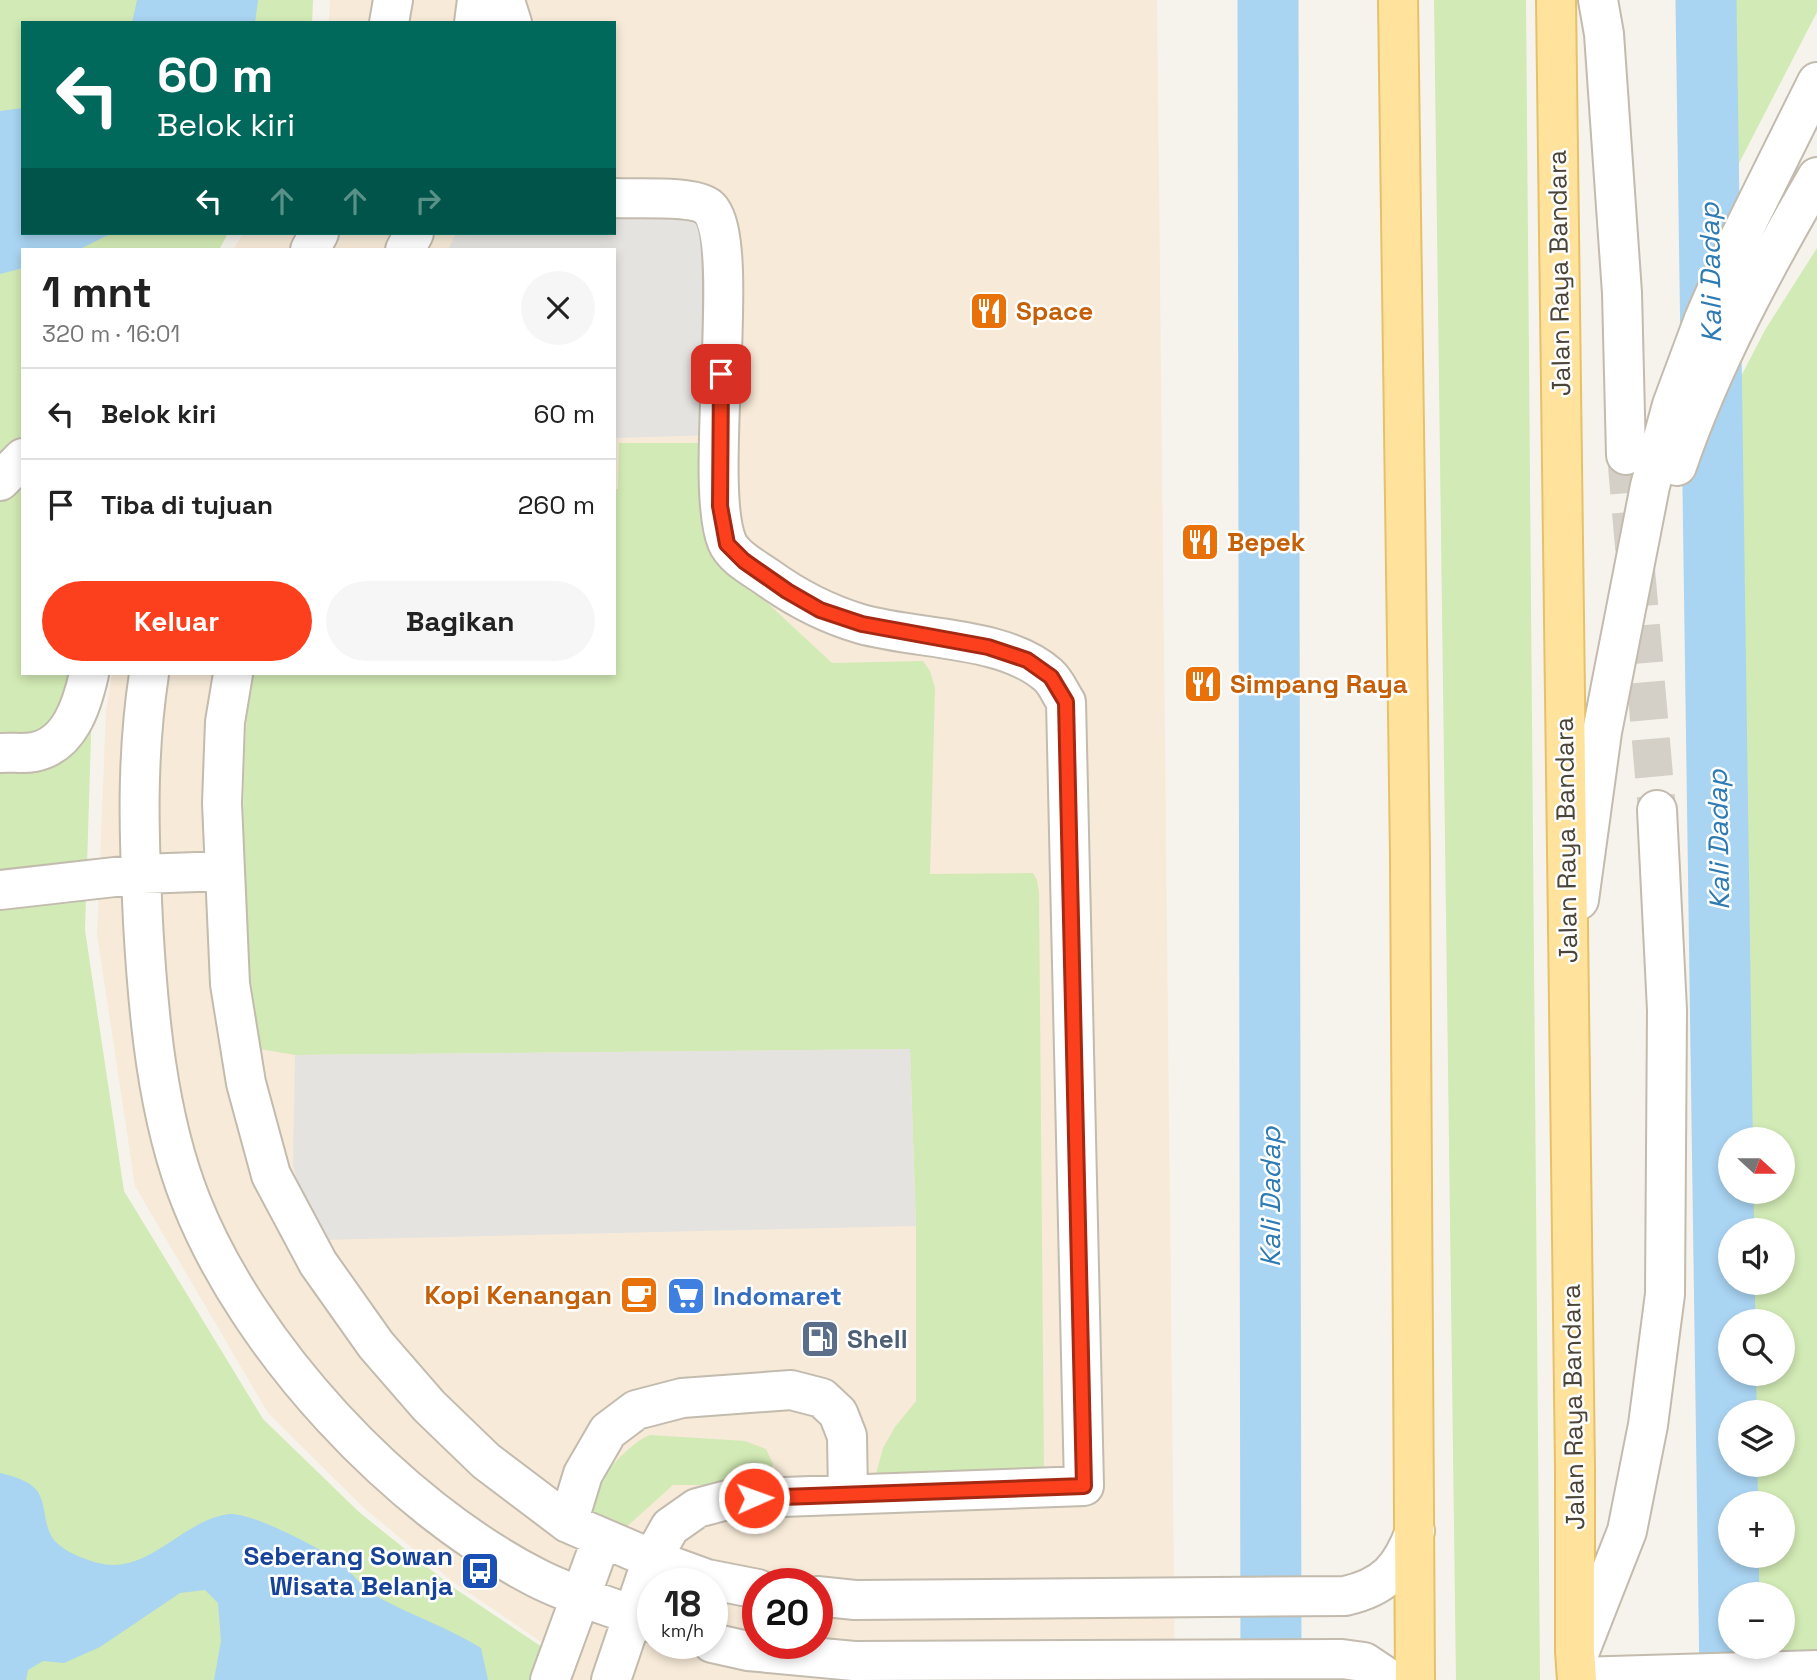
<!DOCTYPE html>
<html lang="id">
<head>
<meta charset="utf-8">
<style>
	:root { --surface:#fff; --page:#f6f6f6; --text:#222; --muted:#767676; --line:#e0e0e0; --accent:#fc3f1d }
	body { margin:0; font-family:"Space Grotesk",sans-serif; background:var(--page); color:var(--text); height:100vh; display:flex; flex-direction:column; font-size:26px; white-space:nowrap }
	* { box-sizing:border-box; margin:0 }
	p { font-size:23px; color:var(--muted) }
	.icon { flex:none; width:38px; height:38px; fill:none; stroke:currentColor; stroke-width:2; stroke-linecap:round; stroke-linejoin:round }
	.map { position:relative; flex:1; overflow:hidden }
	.drawer { position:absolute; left:21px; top:248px; width:595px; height:427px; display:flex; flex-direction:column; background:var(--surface); border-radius:0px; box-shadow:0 4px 10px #0003 }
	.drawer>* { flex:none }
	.guide { position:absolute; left:21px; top:21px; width:595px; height:214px; border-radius:0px; box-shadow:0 4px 10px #0003; background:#00695c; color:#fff; overflow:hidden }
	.needle { width:46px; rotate:111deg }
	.buttons { position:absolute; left:1718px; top:1127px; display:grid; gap:14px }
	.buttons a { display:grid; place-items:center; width:77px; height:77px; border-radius:50%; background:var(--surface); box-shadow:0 4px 10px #0003; font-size:35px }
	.speed { position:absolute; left:637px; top:1568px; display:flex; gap:14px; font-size:35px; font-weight:700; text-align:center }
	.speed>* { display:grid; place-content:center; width:91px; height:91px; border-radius:50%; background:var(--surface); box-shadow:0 4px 10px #0003; line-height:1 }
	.speed small { font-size:18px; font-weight:400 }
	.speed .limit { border:10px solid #d22; background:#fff; color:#111 }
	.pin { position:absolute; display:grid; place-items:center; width:60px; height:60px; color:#fff; margin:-30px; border-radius:14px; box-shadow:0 4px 10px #0006 }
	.me { position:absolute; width:77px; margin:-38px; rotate:88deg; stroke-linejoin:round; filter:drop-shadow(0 0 5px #0008) }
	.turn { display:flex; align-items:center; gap:24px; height:147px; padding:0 21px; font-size:32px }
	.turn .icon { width:91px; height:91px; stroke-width:2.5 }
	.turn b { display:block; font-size:49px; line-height:60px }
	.lanes { display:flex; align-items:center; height:66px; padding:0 21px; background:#0003; justify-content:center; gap:35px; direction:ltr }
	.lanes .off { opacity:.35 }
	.round { display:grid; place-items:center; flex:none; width:74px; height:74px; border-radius:37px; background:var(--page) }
	.head { display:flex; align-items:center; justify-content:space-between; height:119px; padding:0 21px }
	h1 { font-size:42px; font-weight:800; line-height:52px }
	.primary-button { display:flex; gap:14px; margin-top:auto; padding:14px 21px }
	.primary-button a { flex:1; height:80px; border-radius:42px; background:var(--accent); color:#fff; font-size:28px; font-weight:800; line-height:80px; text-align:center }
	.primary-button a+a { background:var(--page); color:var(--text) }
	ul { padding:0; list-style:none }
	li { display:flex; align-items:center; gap:21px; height:91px; padding:0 21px; border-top:2px solid var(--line) }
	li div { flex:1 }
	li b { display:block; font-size:26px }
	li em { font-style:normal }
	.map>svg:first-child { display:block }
</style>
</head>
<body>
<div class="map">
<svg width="1817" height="1680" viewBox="0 0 1817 1680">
	<rect width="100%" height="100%" fill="#f6f3ec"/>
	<path fill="#f7ead8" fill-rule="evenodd" d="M330 0H1157L1175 1680H537L547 1646 452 1581 363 1507 268 1413 135 1186 97 934 106 711 112 674H614V250H233L243 233H614V23H329ZM653 1584H712V1643H653ZM758 1584H817V1643H758Z"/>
	<path fill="#d2eab5" d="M0 0H313L312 23H23V233H228L219 250H23V674H97L92 704 85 930 124 1191 263 1419 359 1512 451 1586 545 1649 534 1680H0Z
		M1434 0H1526L1540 1680H1456Z
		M1714 0H1817V12L1717 206Z
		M1817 248V1651L1757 1652 1756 1647H1783V1594H1752L1751 1556H1783V1503H1750V1465H1783V1412H1749V1374H1783V1321H1748L1747 1283H1783V1230H1747L1746 1192H1783V1139H1745L1735 388 1765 330Z
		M619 443H708L709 549 832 663 923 661 930 671 935 688 930 874 1033 873 1037 880 1039 893 1044 1474 878 1476 876 1474 883 1448 895 1427 916 1401V1226L910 1049 295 1055 260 1049C256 1017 249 985 247 953 241 860 242 767 250 674H614V490L618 489Z
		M650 1435 745 1441 766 1449 773 1464C770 1476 766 1480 756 1485H673L623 1530 594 1519C592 1508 591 1495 597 1486 607 1469 632 1442 650 1435Z"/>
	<path fill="#e5e3e0" d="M715 215V435L614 438V250H448L456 233H614V216Z
		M910 1049 916 1226 319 1240 311 1225 293 1166 295 1055Z"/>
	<path fill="#a9d4f2" d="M137 0H258L255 23H132Z
		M23 108V233H112L78 250H23V268L0 274V111Z
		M0 1473C13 1476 35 1482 40 1496 46 1509 44 1524 52 1537 60 1550 83 1559 98 1563 148 1576 182 1520 229 1514 251 1512 317 1547 337 1560 351 1570 360 1587 376 1596 410 1615 447 1627 481 1648L488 1680H214L221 1641 218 1603 205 1590 180 1593 100 1647 64 1663 43 1661 28 1670 26 1680H0Z"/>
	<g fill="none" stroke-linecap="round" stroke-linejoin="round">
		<path stroke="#a9d4f2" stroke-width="61" d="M1268 0 1271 1680
			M1706 0 1730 1680"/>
		<path stroke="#d4d0c8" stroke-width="38" stroke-dasharray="38 19" stroke-linecap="butt" d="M1626 455 1657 810"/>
		<defs>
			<path id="minor" d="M501 0 506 4 512 23
				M1598 0 1604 34 1622 293 1626 455
				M389 23 393 0
				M474 23 477 0
				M310 250 319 233
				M405 250 414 233
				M1677 466C1712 364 1763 270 1817 177
				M0 481 23 458
				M149 674C136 759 139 836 143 922 148 1012 157 1116 191 1201 249 1348 396 1506 537 1578 574 1597 614 1607 653 1623
				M233 674 225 722 222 803 230 984 246 1083 271 1175 318 1263 376 1345 429 1406 486 1461 568 1523 652 1559 707 1579 758 1589
				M0 753C11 752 23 754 34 752 70 745 82 705 89 674
				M0 890 141 874 225 871
				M1579 900 1602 732 1650 486 1672 405 1704 319 1738 241 1817 82
				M568 1523 583 1474 608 1431 636 1410 682 1398 791 1390 822 1398 838 1413 847 1436 848 1494
				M817 1596 855 1600 1345 1596C1385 1587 1401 1569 1415 1531
				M712 1643 748 1651 854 1661 1342 1659 1364 1662 1391 1680
				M1576 1661 1627 1531 1648 1425 1665 1294 1667 1010 1657 810
				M1577 1677 1817 1670
				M550 1680 602 1538
				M611 1680 652 1559 670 1527 697 1508 731 1499 1084 1486 1066 702C1060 693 1056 682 1048 675 1004 636 918 640 861 624 827 614 796 598 767 577 754 568 733 557 727 542 702 482 744 236 708 207 694 195 635 199 614 198"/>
			<path id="major" d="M1398 0 1410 856 1415 1680
				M1556 0 1575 1469V1651L1577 1680"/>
		</defs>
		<use href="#minor" stroke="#c2bbae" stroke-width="42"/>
		<use href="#major" stroke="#e6c16a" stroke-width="42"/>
		<use href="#minor" stroke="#fff" stroke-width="38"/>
		<use href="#major" stroke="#ffe39c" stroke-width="38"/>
	</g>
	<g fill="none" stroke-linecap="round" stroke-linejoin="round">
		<defs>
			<path id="route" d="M721 374 720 506 727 544 744 561 787 591 820 610 862 624 988 647 1027 660 1051 677 1066 702 1084 1486 754 1498"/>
		</defs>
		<use href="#route" stroke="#a42913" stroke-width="18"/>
		<use href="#route" stroke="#fc3f1d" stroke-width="12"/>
	</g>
	<defs>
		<symbol id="restaurant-square" viewBox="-11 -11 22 22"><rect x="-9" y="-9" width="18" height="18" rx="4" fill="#e8710a" stroke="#fff"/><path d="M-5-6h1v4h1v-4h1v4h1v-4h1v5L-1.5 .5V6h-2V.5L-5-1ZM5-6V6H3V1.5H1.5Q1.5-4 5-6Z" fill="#fff"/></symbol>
		<symbol id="cafe-square" viewBox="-11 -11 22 22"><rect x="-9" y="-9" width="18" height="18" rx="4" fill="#e8710a" stroke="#fff"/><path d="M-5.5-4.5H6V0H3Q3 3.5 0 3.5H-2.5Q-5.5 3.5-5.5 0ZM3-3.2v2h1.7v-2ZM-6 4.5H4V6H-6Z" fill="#fff"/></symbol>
		<symbol id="supermarket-square" viewBox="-11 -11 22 22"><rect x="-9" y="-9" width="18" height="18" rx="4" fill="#3f7fe0" stroke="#fff"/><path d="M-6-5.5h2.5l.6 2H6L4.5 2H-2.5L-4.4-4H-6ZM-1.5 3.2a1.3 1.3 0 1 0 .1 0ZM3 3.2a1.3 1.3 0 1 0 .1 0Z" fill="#fff"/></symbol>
		<symbol id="fuel-square" viewBox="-11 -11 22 22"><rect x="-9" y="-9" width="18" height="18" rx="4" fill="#5c6f8a" stroke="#fff"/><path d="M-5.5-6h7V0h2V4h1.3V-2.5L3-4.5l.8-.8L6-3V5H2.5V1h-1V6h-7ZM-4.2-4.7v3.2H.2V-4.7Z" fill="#fff"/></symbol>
		<symbol id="bus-square" viewBox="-11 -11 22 22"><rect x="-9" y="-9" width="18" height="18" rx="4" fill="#1a4fb4" stroke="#fff"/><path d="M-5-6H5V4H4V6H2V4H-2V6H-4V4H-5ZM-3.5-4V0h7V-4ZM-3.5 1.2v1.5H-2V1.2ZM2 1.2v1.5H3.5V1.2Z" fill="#fff"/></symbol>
	</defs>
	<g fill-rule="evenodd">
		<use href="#restaurant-square" x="967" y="289" width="44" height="44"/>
		<use href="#restaurant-square" x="1178" y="520" width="44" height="44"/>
		<use href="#restaurant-square" x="1181" y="662" width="44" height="44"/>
		<use href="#cafe-square" x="617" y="1273" width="44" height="44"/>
		<use href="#supermarket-square" x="664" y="1274" width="44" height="44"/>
		<use href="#fuel-square" x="798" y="1317" width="44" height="44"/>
		<use href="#bus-square" x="458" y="1549" width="44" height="44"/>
	</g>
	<g text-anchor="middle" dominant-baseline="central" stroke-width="5" stroke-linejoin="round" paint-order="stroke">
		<g font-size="26" fill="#4b4439" stroke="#fff">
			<text transform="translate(1559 273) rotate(-91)">Jalan Raya Bandara</text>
			<text transform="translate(1566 840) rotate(-91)">Jalan Raya Bandara</text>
			<text transform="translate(1573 1407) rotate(-91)">Jalan Raya Bandara</text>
		</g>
		<g font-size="26" font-weight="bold" fill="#c56008" stroke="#fff" text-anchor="start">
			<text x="1016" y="311">Space</text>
			<text x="1227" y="542">Bepek</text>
			<text x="1230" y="684">Simpang Raya</text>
			<text x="612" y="1295" text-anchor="end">Kopi Kenangan</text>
		</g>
		<g font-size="26" font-weight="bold" fill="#366cbe" stroke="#fff" text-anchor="start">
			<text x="713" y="1296">Indomaret</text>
		</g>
		<g font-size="26" font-weight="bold" fill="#4e5e75" stroke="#fff" text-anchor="start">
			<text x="847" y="1339">Shell</text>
		</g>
		<g font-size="26" font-weight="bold" fill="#164399" stroke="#fff" text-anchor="end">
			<text x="453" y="1556">Seberang Sowan<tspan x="453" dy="30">Wisata Belanja</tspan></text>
		</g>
		<g font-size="28" font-style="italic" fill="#2e7ab2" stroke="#fff">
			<text transform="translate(1710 273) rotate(-91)">Kali Dadap</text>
			<text transform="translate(1718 840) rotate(-91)">Kali Dadap</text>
			<text transform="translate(1270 1197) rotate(-90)">Kali Dadap</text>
		</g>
	</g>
</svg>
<div class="buttons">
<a><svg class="needle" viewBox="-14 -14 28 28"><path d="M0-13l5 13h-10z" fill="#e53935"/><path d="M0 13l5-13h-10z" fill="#767676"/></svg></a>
<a><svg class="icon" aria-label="sound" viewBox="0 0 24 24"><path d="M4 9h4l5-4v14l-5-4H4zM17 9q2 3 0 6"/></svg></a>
<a><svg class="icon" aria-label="search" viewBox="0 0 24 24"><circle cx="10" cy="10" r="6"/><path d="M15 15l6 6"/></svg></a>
<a><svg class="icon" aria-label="layers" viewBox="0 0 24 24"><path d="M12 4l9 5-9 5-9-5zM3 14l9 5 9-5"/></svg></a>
<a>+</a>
<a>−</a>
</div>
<div class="speed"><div>18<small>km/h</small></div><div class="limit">20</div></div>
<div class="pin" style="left:721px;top:374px;background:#d93025"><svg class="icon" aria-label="arrive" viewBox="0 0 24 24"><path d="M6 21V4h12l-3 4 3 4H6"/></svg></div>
<svg class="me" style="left:754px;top:1498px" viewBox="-20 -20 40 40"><circle r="17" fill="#fc3f1d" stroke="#fff" stroke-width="3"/><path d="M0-11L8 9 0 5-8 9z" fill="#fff"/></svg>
<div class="guide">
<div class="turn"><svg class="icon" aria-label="left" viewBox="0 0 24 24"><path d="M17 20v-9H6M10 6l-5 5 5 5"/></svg><div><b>60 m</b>Belok kiri</div></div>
<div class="lanes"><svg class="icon" aria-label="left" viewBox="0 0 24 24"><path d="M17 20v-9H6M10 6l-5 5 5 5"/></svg><svg class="icon off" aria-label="ahead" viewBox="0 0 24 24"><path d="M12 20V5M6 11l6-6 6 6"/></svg><svg class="icon off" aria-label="ahead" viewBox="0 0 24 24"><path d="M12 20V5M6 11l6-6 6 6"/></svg><svg class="icon off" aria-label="right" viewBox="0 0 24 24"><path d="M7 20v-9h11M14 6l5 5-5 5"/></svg></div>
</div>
<section class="drawer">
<div class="head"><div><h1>1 mnt</h1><p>320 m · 16:01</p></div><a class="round"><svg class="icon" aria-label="close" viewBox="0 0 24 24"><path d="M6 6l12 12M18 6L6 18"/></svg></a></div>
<ul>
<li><svg class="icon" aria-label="left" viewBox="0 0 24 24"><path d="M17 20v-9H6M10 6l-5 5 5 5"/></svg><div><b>Belok kiri</b></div><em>60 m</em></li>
<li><svg class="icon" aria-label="arrive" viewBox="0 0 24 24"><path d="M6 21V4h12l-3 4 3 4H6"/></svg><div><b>Tiba di tujuan</b></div><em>260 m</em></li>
</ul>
<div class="primary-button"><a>Keluar</a><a>Bagikan</a></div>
</section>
</div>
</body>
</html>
